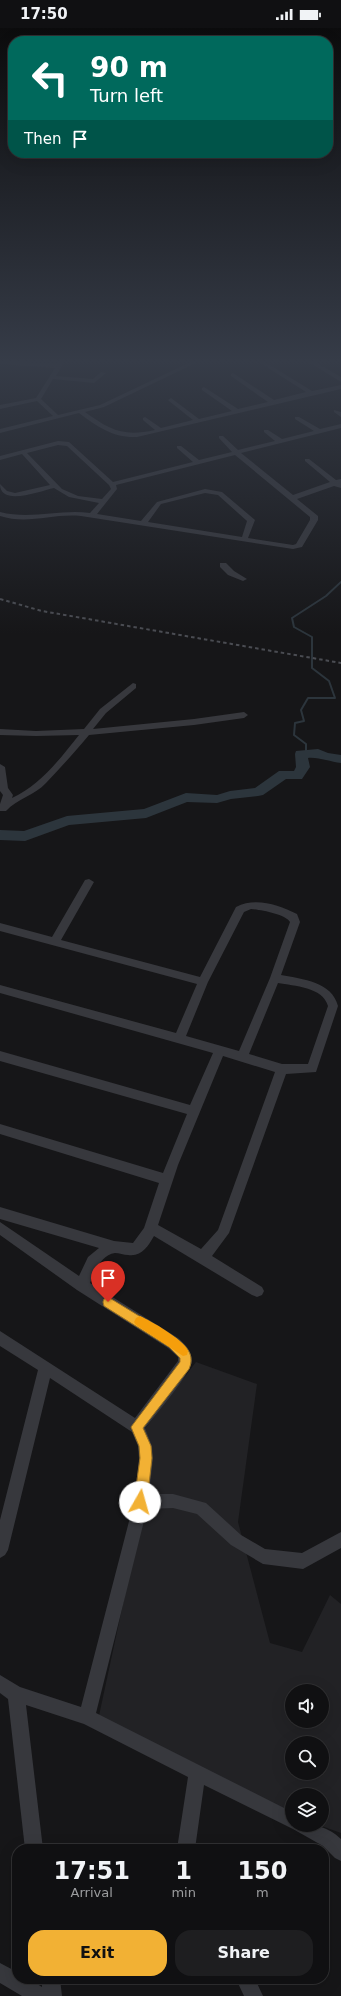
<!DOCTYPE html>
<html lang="en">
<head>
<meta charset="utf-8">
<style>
	:root { --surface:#101012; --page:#1e1e20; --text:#f1f3f6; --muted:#9c9d9f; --line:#303032; --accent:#f2b134 }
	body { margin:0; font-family:"DejaVu Sans",sans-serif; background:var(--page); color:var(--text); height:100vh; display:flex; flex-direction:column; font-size:15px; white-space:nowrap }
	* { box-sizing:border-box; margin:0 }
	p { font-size:13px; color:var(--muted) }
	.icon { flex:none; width:22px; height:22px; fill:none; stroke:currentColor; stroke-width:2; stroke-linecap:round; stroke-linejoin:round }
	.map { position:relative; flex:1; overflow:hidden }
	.details { position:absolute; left:12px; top:1816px; width:317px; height:140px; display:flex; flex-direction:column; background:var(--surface); border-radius:16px; box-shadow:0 4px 16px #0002,0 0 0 1px var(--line) }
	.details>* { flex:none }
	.guide { position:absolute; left:8px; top:8px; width:325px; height:122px; border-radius:16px; box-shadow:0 4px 16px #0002,0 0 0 1px var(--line); background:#00695c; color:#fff; overflow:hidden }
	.buttons { position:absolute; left:285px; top:1656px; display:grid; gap:8px }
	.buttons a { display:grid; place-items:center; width:44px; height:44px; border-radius:50%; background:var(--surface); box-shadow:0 4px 16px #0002,0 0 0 1px var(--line); font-size:20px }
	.pin { position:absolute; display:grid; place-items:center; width:34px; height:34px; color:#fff; margin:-41px -17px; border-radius:50% 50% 50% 0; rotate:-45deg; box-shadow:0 0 4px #0007 }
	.pin .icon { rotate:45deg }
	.me { position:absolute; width:44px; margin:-22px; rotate:7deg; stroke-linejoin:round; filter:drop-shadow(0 0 3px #0008) }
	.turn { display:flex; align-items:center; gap:14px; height:84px; padding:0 16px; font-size:18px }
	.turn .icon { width:52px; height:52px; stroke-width:2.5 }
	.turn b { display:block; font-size:28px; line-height:34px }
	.then { display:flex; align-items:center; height:38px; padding:0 16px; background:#0003; gap:8px; font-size:15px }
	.eta { display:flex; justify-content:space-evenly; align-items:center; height:68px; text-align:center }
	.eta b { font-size:24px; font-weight:700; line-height:28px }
	.button { display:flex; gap:8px; margin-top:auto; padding:8px 16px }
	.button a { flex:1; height:46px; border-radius:16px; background:var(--accent); color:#111; font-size:16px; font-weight:700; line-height:46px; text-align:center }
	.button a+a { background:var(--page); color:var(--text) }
	.status { display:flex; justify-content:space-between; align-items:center; height:28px; padding:0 20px; background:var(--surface); direction:ltr }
	.status svg { height:11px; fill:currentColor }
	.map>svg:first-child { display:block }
</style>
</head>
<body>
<div class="status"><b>17:50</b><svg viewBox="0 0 49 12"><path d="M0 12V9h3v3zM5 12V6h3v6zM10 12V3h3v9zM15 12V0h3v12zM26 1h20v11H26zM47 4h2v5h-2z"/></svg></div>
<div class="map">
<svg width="341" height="1968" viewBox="0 0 341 1968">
	<rect width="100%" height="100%" fill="#161618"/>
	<path fill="#222225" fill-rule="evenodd" d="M196 1334 257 1356 238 1494 270 1615 302 1624 330 1567 341 1576V1805L319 1797H322V1767H292V1787L97 1697 143 1483 144 1402ZM292 1663H322V1693H292ZM292 1715H322V1745H292Z"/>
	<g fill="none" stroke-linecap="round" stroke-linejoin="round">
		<path stroke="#2c353c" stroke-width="2" d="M306 724V716L294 707 295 695 304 693 301 682 308 670H335L329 653 312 640V609L294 599 292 590 326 568 341 554"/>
		<path fill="#2c353c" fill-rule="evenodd" d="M318 721 328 725 341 727V735C330 734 319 729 308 730L310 739 302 751H286L263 767 258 768 231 771 217 775 187 774 146 790 69 797 25 813 0 812V802L24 803 67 788 144 781 186 765 217 767 230 763 255 760 279 743H294L296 739 295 726 296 723Z"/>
		<path fill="#37383d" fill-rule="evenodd" d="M60 331H66L56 348 93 351 101 344 106 345 94 355 53 351 41 371 58 387 100 377 197 331H204L104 379 85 384C110 402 123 409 155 402L143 392V390L145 389 161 400 193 392 169 373 168 372 171 370 199 391 232 383 202 362V360L204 359 238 381 268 374 231 348V346L233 345 274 372 306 364 254 331H260L312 363 341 357V361L137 409C113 410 98 399 79 385L0 405V401L53 388 37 373 0 381V377L36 370 55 340 0 336V332L57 336Z
			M304 331H310L341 349V354Z
			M334 382 341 384V389L334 384Z
			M295 389H299L320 401 341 396V400L241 425 293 467 330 454 305 433V431H309L336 452 341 451V460L334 458 297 471 318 488V492L302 519 293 521 81 488C53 485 28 497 0 488V484C31 492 59 481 90 485L99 475 69 469 54 460C40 463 0 479 0 456L7 463 15 465 50 457 22 426 0 432V428L58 413 69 414 113 454 193 434 177 420V418H181L199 432 232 424 219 410V408H223L238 422 275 413 264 404V402H268L282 411 314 403 295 391ZM58 417 67 418 109 457 111 461 102 471 78 468 62 461 27 425ZM235 427 310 489V492L296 516 293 517 248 510 255 492 222 464 205 461 157 474 141 493 97 486 117 461 116 457ZM205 465 218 467 247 493 242 509 148 494 161 476Z
			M220 535H226L234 543 247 551 243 553 228 547 220 539Z
			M133 655 136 656V660L106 685 93 701 194 691 244 684 248 687 244 690 194 697 89 707C75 724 61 739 46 755 35 767 17 771 6 783H0V776L3 767 0 763V736L5 739 8 760 13 767 12 770C40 757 60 731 79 707L36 708 0 707V701L36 703 84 701 100 681Z
			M89 851 94 854 61 912 200 949 236 879C256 869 278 877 297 886L300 894 281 947C303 951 332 954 338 978L316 1044 286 1046 229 1205 212 1228 262 1259 264 1263 262 1267 257 1269 252 1267 154 1208C148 1218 142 1229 128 1227 124 1227 119 1225 115 1225 101 1227 94 1244 90 1255L178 1310C185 1316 192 1323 192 1333 192 1344 154 1389 145 1400L152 1418 153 1431 149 1466H173L206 1475 241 1507 265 1521 302 1525 341 1504V1520L303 1541 263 1536 231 1517 197 1486 173 1480 147 1481 96 1685 292 1784V1797C312 1797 325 1796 341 1811V1833L335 1830 323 1818 293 1801 204 1757 195 1821H177L188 1749 84 1696 26 1677 43 1821H25L8 1671 0 1665V1647L20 1659 81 1679 134 1474 139 1431 138 1418 132 1404 50 1350 8 1522 5 1527 0 1530V1492L38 1342 0 1318V1303L135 1390 178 1333V1329L168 1320 77 1262 0 1207V1194L79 1248 88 1229 99 1220 0 1191V1179L114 1213 133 1215 144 1200 159 1155 0 1106V1096L163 1145 187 1086 0 1033V1023L190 1077 213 1025 0 965V957L176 1005 197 956 0 903V895L52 909 85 852ZM251 881C261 882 285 886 290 894L270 950 239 1023 186 1008 208 954 244 884ZM278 955C294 958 323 959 328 978L308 1036H282L249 1026ZM223 1028 275 1044 218 1202 201 1221 158 1197 178 1137Z
			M0 1935 17 1944V1951H29L42 1959V1951H60L62 1968H22L0 1955Z
			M236 1951H255L263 1968H244Z"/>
		<path stroke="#4a4c52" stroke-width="2" stroke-dasharray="3.5 3" stroke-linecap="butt" d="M0 571 42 583 341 635"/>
	</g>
	<linearGradient id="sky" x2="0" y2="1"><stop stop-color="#0c0c0d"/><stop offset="0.55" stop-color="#363c48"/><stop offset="1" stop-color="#363c48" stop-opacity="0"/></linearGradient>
	<rect width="341" height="606" fill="url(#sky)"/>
	<path fill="#f2b134" stroke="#9d7322" d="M108 1269 177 1311C187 1319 195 1327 189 1341L143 1400 151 1418 152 1430 147 1474 145 1478 140 1480 136 1478 134 1474 140 1430 139 1418 131 1399 180 1334V1330L169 1319 104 1278 103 1274 104 1271Z"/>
	<path fill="#f59e0b" d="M140 1288C151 1293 183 1311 188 1323L187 1327 183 1328 136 1297 134 1294 136 1290Z"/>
</svg>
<div class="buttons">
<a><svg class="icon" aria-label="sound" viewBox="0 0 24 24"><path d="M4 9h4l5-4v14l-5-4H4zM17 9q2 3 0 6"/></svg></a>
<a><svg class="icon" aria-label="search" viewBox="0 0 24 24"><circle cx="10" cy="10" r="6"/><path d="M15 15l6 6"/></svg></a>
<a><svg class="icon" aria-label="layers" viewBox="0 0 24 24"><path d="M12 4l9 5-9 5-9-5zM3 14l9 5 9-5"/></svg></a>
</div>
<div class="pin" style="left:108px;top:1274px;background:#d93025"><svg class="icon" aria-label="arrive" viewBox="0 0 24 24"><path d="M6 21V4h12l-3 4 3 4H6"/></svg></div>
<svg class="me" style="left:140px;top:1474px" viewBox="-20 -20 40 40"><circle r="19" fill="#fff"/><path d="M0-13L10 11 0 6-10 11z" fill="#f2b134"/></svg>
<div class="guide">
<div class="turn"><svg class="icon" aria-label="left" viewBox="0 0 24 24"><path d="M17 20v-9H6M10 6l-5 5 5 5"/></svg><div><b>90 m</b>Turn left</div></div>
<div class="then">Then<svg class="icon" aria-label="arrive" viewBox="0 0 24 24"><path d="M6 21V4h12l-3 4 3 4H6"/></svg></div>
</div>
<section class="details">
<div class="eta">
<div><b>17:51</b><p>Arrival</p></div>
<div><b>1</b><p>min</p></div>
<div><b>150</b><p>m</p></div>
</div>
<div class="button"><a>Exit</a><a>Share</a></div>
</section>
</div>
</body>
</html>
